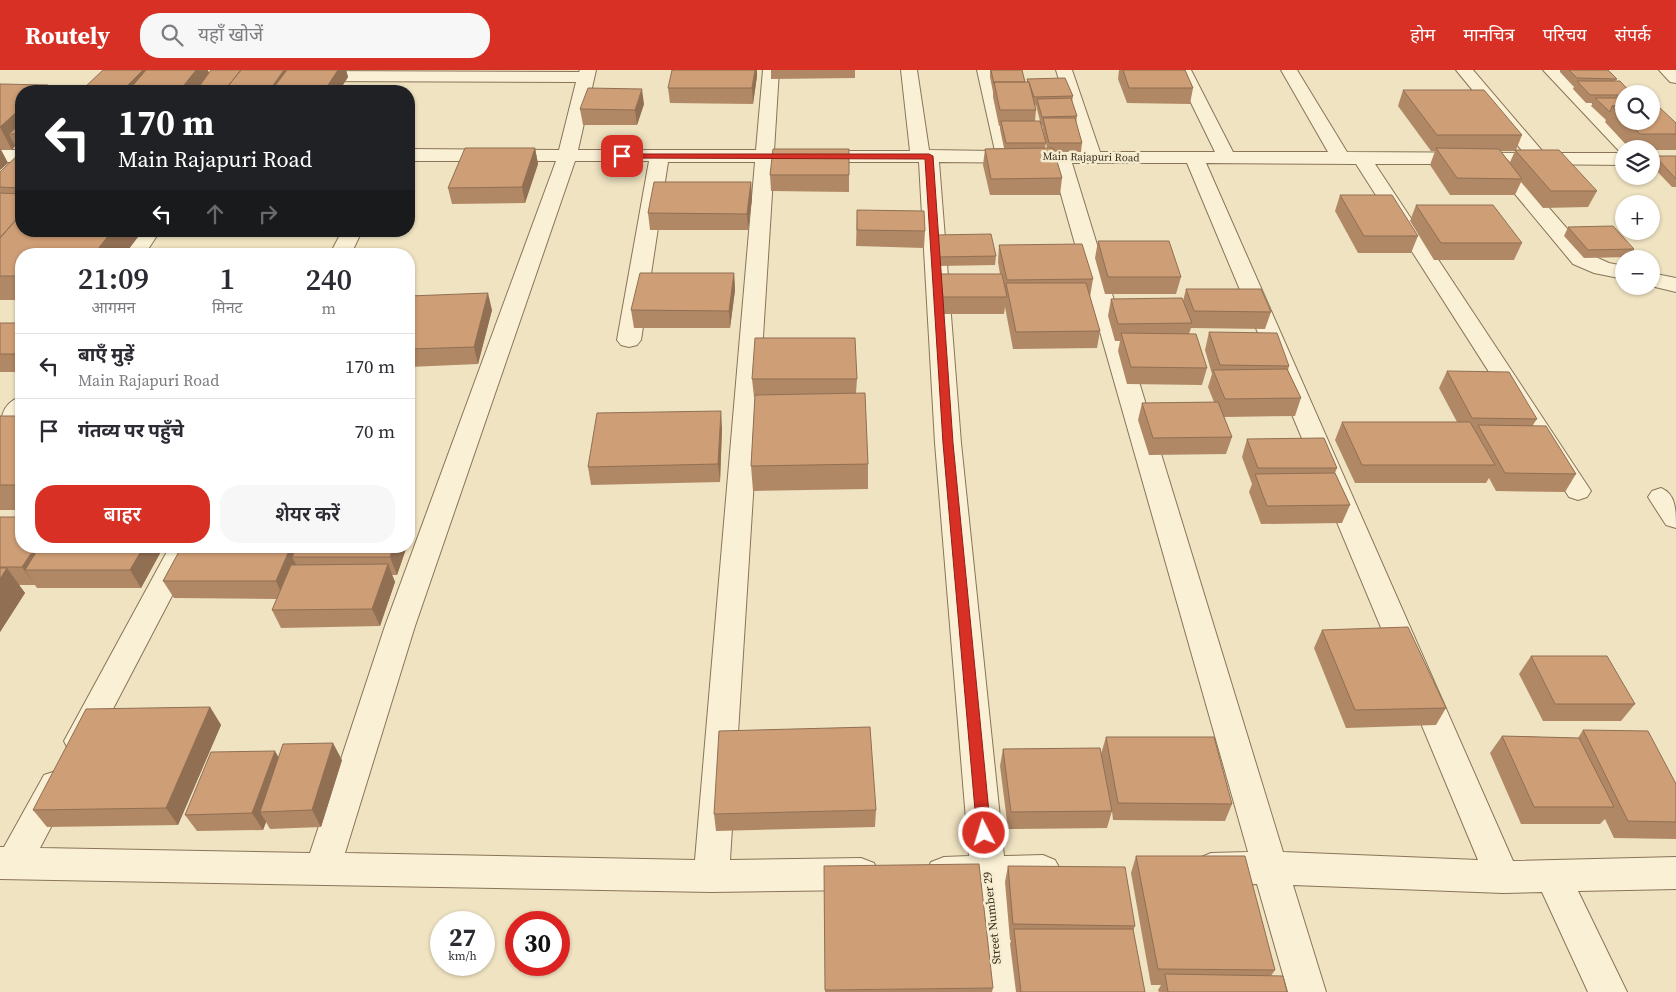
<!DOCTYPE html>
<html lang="hi">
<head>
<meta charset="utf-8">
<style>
	:root { --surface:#fff; --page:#f7f7f7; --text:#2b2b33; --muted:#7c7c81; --line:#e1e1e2; --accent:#d93025 }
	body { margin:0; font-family:"Source Serif 4","Noto Sans Devanagari",serif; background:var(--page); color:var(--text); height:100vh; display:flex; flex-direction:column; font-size:19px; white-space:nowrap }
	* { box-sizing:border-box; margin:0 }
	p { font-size:16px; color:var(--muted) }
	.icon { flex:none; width:28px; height:28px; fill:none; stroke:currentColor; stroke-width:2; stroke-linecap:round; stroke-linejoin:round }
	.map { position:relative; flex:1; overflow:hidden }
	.details { position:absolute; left:15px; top:178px; width:400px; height:305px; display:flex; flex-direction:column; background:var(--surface); border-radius:20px; box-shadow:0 1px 4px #0004 }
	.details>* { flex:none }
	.top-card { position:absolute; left:15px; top:15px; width:400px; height:152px; border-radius:20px; box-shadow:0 1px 4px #0004; background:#202124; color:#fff; overflow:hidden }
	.fabs { position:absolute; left:1615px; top:15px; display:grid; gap:10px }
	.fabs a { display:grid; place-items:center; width:45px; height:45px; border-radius:50%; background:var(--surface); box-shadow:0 1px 4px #0004; font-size:25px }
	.speed { position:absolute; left:430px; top:841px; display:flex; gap:10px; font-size:25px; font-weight:700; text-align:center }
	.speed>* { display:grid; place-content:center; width:65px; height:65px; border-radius:50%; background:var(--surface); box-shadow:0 1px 4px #0004; line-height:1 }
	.speed small { font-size:12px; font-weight:400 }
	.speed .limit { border:8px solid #d22; background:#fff; color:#111 }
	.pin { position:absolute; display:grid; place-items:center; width:42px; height:42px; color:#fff; margin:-21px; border-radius:10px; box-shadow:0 2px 8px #0006 }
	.me { position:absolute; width:55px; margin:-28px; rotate:355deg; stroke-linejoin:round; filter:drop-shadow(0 0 4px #0008) }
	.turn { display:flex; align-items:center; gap:18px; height:105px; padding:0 20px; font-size:22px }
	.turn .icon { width:65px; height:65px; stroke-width:2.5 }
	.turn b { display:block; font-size:35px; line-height:42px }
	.lanes { display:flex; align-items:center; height:48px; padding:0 20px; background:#0003; justify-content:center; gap:25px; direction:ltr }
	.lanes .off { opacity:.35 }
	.eta { display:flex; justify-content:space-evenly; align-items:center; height:85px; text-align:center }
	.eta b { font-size:30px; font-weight:600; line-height:35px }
	.primary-button { display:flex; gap:10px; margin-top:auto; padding:10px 20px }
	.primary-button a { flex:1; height:58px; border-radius:20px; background:var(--accent); color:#fff; font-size:20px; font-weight:600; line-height:58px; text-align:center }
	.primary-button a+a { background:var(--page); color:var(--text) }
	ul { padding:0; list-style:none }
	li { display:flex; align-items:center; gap:15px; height:65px; padding:0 20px; border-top:1px solid var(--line) }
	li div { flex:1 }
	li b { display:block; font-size:19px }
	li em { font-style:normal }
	header { display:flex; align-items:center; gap:30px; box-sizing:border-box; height:70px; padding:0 25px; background:var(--accent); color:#fff }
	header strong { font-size:24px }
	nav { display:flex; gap:28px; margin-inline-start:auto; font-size:18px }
	.search { width:350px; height:45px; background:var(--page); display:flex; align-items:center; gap:12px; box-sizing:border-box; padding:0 18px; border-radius:20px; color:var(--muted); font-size:19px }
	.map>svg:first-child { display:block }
</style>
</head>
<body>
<header>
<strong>Routely</strong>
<div class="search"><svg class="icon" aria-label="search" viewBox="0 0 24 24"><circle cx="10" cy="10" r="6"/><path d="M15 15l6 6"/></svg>यहाँ खोजें</div>
<nav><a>होम</a><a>मानचित्र</a><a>परिचय</a><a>संपर्क</a></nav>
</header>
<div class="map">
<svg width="1676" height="922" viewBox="0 0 1676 922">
	<rect width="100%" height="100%" fill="#efe3c1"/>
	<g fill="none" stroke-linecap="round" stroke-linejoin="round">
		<defs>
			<path id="minor" d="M580 0H596L578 80H756L763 0H779L774 81H910L901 0H917L929 80 995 81 977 0H993L1014 81 1081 82 1056 0H1072L1100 82H1215L1175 0H1191L1233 82H1328L1281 0H1297L1347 82 1524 83 1456 0H1473L1544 83H1621L1543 0H1560L1635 79H1624V95L1511 94 1589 184 1609 193 1624 196V209L1594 203 1573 194 1490 94H1375L1591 421 1587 427 1578 430 1569 427 1356 94 1206 93 1513 791 1676 787V819L1578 821 1627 922H1588L1542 822 1503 823 1293 815 1326 922H1288L1257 814 1211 815 1199 810 1193 799 1199 788 1211 783 1248 782 1052 93 939 92 961 373 1004 786 1043 785 1055 790 1061 801 1055 812 1043 817 1007 818 1018 922H980L972 819H944L931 814 926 803 931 792 944 787 969 786 935 373 919 92H774L730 790 861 788 874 793 879 804 874 815 861 820 711 822 0 809V777H4L44 705 56 701 68 705 73 715 40 778 310 783 385 556 556 91H409V79L559 80 576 12 310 11 304 10 301 6 304 2 310 1 579 2ZM575 91H649L617 270 621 275 629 277 637 275 641 270 668 92H755L695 790 345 783 415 556ZM1072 93H1187L1478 790 1283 782Z
				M1659 0H1676V13L1670 12Z
				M0 80H21V92H0Z
				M139 161H160L145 184H124Z
				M342 161H362L351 184H330Z
				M1651 203 1676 208V222L1651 216Z
				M21 327C22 346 22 365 0 371 0 352 0 333 21 327Z
				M1661 418C1676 424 1676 440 1676 458L1666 455 1648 427 1652 421Z
				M170 476H198L91 681 80 684 69 681 64 671Z"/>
		</defs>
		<use href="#minor" stroke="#897458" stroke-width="2"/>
		<use href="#minor" fill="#faf0d5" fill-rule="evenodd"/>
	</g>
	<path fill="#b18865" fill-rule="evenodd" d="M218 0H346L348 7 339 21H55H86L84 18 209 3Z
		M771 0H855V8L771 9Z
		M990 0H1022L1025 12H1027V9L1073 26 1072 32 1077 46 1076 53 1082 73 1081 82 1054 81 1062 108 1060 125H990L983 95 985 79 1004 78 1000 59V56H999L993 27V22L990 7ZM1035 35H1036L1040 51H1035L1036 40ZM1041 55H1042L1047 78H1045L1046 73Z
		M1119 0H1185L1193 18 1190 34 1127 33 1118 9Z
		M1560 0H1608L1617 9 1615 11 1624 24V51H1651L1676 53V80H1651V79H1630L1605 52 1606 50 1591 36 1593 33H1586L1573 19 1574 16H1573L1560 2Z
		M757 6 753 34 670 33 668 18Z
		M0 14 21 21V80H17L15 76 12 80H1L8 93 0 100Z
		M1403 20 1522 65 1516 80 1597 121 1588 137 1543 138 1521 112 1515 125H1450L1430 95 1435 81H1431L1398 36ZM1500 81H1515L1510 92Z
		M644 34 637 55H583L580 39Z
		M535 78 538 94 525 133 452 134 448 118Z
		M849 79V122L771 121 770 105Z
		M21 82V161L141 163 125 184H21V230H0V102Z
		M1655 86H1676V117H1672L1651 95V93Z
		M751 112 752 128 748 160H650L648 143Z
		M1340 125 1418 166 1411 183H1358L1335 141Z
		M1416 135 1522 173 1514 190H1434L1410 151Z
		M857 140 925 161 924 178 856 176Z
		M1568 157 1634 179 1629 187 1584 188 1564 166Z
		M935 165 996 186 995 195 938 196 935 174Z
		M1098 171 1181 207 1176 224H1105L1095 188Z
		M999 175 1093 209 1090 227 1100 261 1097 278 1013 279 1005 237 1004 244H942L938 221 940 204H1000L998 192Z
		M734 203 735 220 730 258H634L631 240Z
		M1186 219 1271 242 1265 259 1191 258 1189 264 1207 298 1202 315 1127 314 1118 281 1120 271H1115L1108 246 1111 229 1183 231Z
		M409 226 492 240 478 294 409 297Z
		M0 253H21V302H0Z
		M1209 262 1289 296 1288 300 1301 328 1295 346 1224 347 1232 367 1226 384 1149 385 1138 350 1142 333 1214 332 1208 317 1212 304 1205 280Z
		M1447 301 1537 349 1533 355 1576 404 1565 422 1496 421 1489 408 1486 413H1355L1335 370 1342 352H1457L1439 318Z
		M752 309H857L856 323 868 394V419L753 421 751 396 755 327H754Z
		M0 346H21V440H0Z
		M722 358 720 412 591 415 588 397Z
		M1247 369 1337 398 1335 403 1350 435 1342 453 1261 454 1249 422 1252 414 1242 387Z
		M0 447 164 476 141 518H37L35 515H19L25 523 0 562Z
		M182 476H407L397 505H392L395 512 380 556 281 558 272 540 277 529 174 528 163 511Z
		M1322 560 1446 638 1436 655 1346 658 1314 578Z
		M1531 586 1635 634 1621 651H1543L1519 604Z
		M210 637 221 655 178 755 47 757 33 740Z
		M1583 660 1676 714V769L1614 768 1605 749 1600 754H1521L1490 683 1502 666 1578 668Z
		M1106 667 1232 734 1225 751 1113 750 1112 741 1107 758 1008 759 1000 696 1003 679 1111 738 1101 684Z
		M279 687 342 690 321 757 270 759 266 752 263 760 197 761 185 745Z
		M876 740 875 757 716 761 714 744Z
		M1136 786 1275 900 1271 906 1287 922H1159L1158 920 1161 915H1151L1131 803Z
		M1008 796 1135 856 1133 861 1145 922H1016L1010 874 1011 870H1010L1005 812Z
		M993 918 992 922H825V920Z"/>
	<path fill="#906f53" d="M143 0H156L129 20 130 21H126L125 18Z
		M196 0H208L210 6 198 21H182L181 19Z
		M284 0H293L285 21H269Z
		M338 0H346L348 7 339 21H324Z
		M755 0H757V6L753 34 752 18Z
		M48 15 51 21H41Z
		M642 19 644 34 637 55 635 40Z
		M21 38V64H9L15 76 12 80 0 57Z
		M0 78 8 93 0 100Z
		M535 78 538 94 525 133 522 117Z
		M751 112 752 128 748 160 747 144Z
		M112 161H140L141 163 125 184H94Z
		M734 203 735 220 730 258 729 241Z
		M488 223 492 240 478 294 474 277Z
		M721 341 722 358 720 412 718 394Z
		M409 436 415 454 409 472Z
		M36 476H59L25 500 35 515 22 497Z
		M144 476H164L141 518 130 500Z
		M291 476H307L292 487 298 498 284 529 276 511Z
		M394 476H407L397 505 390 487Z
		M388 494 395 512 380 556 372 539Z
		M7 498 25 523 0 562V509Z
		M210 637 221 655 178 755 166 738Z
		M333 673 342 690 321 757 312 740Z
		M275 681 285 698 260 742 266 752 263 760 252 743Z"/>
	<path fill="#ce9e76" stroke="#906f53" d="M103 0H143L125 18H84Z
		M146 0H196L181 19 129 20Z
		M211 0H241L224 21H196Z
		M241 0H284L269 21H224Z
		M287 0H338L324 21H271Z
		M672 0H755L752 18H668Z
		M991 0H1022L1025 12H994V14Z
		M1123 0H1185L1193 18H1129Z
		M1569 0H1608L1617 9 1577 8Z
		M1065 8 1073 26 1034 27 1029 12H1028L1027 9Z
		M1577 11H1620L1632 24H1624V25H1590Z
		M994 12H1029L1036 40H1000Z
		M0 14 48 15 41 21H21V38L0 57Z
		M588 18 642 19 635 40 580 39Z
		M1403 20H1484L1522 65H1437Z
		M1071 28 1077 46 1042 47 1037 29Z
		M1595 28H1624V36H1612L1610 42Z
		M1612 36H1624V48Z
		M1651 36H1658L1676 53V64H1640L1627 51H1651Z
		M1043 48H1075L1082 73H1049Z
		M1001 51H1040L1046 73H1006Z
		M21 53V64H9Z
		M465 78H535L522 117 448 118Z
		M1053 78 1062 108 991 109 985 79Z
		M1436 78 1499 79 1522 109 1457 108Z
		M773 79H849V105H770Z
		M1515 80H1559L1597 121H1551Z
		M21 82V118L0 117V102Z
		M1655 86H1676V109Z
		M654 112H751L747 144 648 143Z
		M0 123 21 124V144L0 168Z
		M1340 125H1392L1418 166H1364Z
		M1416 135H1493L1522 173H1441Z
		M857 140 924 141 925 161 857 160Z
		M21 144V161H112L94 184H21V206H0V168Z
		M1613 156 1634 179 1588 180 1568 157Z
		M991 164 996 186 939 187 935 165Z
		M1098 171H1169L1181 207H1108Z
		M1082 174 1093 209 1007 210 999 175Z
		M640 203H734L729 241 631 240Z
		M940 204H1002L1007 227H943Z
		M1006 213H1086L1100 261 1016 262Z
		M1186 219H1261L1271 242 1194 241Z
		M488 223 474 277 409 279V226Z
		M1182 228 1192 253 1118 254 1111 229Z
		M0 253H21V284H0Z
		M1209 262 1277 263 1289 296 1220 295Z
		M1121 263 1196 264 1207 298 1131 297Z
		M755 268H855L857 309H752Z
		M1287 299 1301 328 1225 329 1213 300Z
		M1447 301 1509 302 1537 349 1472 348Z
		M865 323 868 394 751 396 755 325Z
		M1218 332 1232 367 1153 368 1142 333Z
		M721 341 718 394 588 397 597 343Z
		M0 346H21V415H0Z
		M1342 352H1470L1495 395H1362Z
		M1478 355 1546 356 1576 404 1505 403Z
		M1324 368 1337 398H1258L1247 369Z
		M1335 403 1350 435 1267 436 1255 404Z
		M0 447H21V476H36L22 497H0Z
		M40 476H144L130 500H25Z
		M182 476H291L276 511H163Z
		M297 476H394L390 487H292Z
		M388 494 372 539 272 540 291 495Z
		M0 498H7L0 509Z
		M1408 557 1446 638 1355 640 1322 560Z
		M1531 586H1607L1635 634H1555Z
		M210 637 166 738 33 740 86 639Z
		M870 657 876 740 714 744 719 661Z
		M1583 660 1648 661 1676 714V752L1628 751Z
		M1502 666 1579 668 1614 737H1534Z
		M1106 667H1214L1232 734 1118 733Z
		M333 673 312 740 260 742 283 674Z
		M1100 678 1112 741 1011 742 1003 679Z
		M275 681 252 743 185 745 211 682Z
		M1136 786H1245L1275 900 1158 899Z
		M979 794 993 918 825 920 824 796Z
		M1008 796 1125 797 1135 856 1013 854Z
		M1014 859H1133L1145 922H1021Z
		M1165 904 1283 906 1287 922H1168Z"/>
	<path fill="#d93025" stroke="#8d1f18" d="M619 84H929L933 86 953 373 991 763 989 767 984 769 979 767 977 763 943 373 925 89 622 88 618 86Z"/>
	<g text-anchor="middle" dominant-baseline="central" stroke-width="5" stroke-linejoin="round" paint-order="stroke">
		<g font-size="11" fill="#392b1d" stroke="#f6edd1">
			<text transform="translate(1091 87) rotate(1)">Main Rajapuri Road</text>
		</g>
		<g font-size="12" fill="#392b1d" stroke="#f6edd1">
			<text transform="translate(992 848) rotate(-96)">Street Number 29</text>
		</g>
	</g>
</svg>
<div class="fabs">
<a><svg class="icon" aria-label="search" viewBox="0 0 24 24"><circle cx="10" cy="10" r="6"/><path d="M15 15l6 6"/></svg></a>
<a><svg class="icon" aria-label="layers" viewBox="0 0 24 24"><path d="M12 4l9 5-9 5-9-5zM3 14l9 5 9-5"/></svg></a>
<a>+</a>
<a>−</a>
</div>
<div class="speed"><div>27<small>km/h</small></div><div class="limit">30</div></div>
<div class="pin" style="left:622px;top:86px;background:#d93025"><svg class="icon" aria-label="arrive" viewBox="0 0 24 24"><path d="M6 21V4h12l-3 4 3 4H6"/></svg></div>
<svg class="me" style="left:984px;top:763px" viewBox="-20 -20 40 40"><circle r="17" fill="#d93025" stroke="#fff" stroke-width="3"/><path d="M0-11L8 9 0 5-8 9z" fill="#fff"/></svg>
<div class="top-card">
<div class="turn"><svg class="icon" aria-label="left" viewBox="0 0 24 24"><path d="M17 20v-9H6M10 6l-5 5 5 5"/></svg><div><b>170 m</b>Main Rajapuri Road</div></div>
<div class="lanes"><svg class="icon" aria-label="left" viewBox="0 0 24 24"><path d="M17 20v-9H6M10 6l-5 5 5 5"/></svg><svg class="icon off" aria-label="ahead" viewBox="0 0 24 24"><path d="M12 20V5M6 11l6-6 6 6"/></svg><svg class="icon off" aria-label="right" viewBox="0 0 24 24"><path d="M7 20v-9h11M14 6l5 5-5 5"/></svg></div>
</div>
<section class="details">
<div class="eta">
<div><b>21:09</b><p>आगमन</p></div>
<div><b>1</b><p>मिनट</p></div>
<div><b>240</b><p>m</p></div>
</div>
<ul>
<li><svg class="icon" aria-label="left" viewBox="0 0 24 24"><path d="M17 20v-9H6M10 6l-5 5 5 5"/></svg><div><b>बाएँ मुड़ें</b><p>Main Rajapuri Road</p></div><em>170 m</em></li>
<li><svg class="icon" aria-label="arrive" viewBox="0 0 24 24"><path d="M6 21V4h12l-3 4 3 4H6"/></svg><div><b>गंतव्य पर पहुँचे</b></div><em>70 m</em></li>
</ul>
<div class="primary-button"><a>बाहर</a><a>शेयर करें</a></div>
</section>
</div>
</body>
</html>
